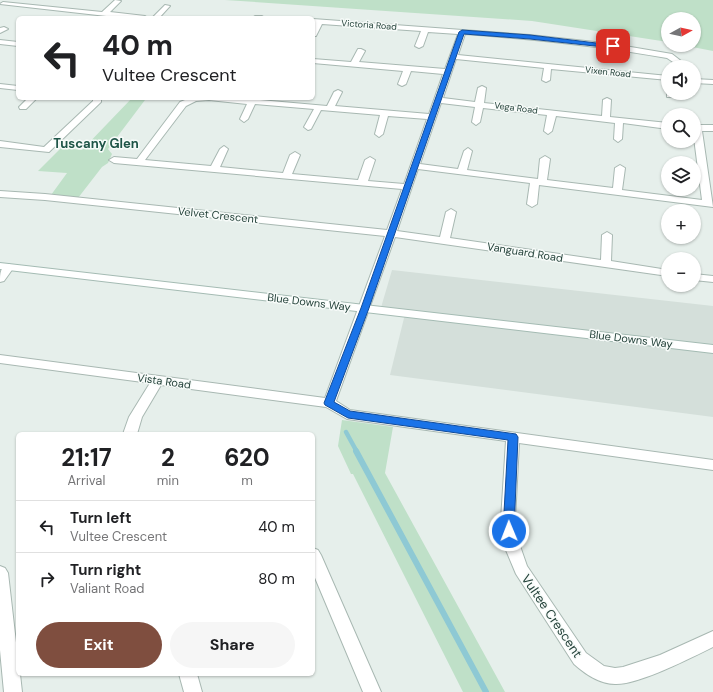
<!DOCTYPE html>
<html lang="en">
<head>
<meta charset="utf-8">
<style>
	:root { --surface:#fff; --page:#f6f6f6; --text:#202124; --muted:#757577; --line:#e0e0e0; --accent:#7f4e3f }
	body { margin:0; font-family:"DM Sans",sans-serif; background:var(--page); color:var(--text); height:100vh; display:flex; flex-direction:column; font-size:15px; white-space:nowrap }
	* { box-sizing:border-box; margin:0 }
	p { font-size:13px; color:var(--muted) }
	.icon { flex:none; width:22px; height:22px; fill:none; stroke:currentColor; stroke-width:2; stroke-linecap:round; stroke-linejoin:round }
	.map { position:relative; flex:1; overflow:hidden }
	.panel { position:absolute; left:16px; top:432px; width:299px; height:244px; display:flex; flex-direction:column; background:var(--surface); border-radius:6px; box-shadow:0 1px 3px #0004 }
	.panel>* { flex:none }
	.hud { position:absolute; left:16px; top:16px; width:299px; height:84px; border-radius:6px; box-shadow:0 1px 3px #0004; background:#fff; color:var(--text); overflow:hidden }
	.needle { width:26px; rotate:82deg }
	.controls { position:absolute; left:661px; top:12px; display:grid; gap:8px }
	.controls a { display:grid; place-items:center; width:40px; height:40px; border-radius:50%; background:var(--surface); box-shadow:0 1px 3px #0004; font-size:20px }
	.pin { position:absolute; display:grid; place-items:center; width:34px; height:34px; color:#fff; margin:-17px; border-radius:8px; box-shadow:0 2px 6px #0006 }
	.me { position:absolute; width:44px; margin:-22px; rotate:359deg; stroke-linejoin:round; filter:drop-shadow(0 0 3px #0008) }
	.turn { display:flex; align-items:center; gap:14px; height:84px; padding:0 20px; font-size:18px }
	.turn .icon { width:52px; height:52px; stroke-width:2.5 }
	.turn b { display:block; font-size:28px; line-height:34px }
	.eta { display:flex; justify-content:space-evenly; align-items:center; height:68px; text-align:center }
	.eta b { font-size:24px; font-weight:700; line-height:28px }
	.button { display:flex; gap:8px; margin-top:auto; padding:8px 20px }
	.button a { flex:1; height:46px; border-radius:24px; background:var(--accent); color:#fff; font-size:16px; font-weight:700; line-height:46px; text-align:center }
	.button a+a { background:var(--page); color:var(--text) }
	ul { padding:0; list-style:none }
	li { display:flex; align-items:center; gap:12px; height:52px; padding:0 20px; border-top:1px solid var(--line) }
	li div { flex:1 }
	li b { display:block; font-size:15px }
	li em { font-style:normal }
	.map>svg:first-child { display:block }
</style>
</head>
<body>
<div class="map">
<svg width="713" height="692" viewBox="0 0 713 692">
	<rect width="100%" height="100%" fill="#e6efeb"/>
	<path fill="#d4dfda" d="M392 270 713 306V417L390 375 405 314 380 311Z"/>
	<path fill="#bfe0c8" d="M225 0H713V51L682 45H694V19H668V42L532 21Z
		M132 98H150L145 100 108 149 112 154 108 163 102 167 78 198 51 195 67 173 38 171 61 148 82 150Z
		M342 420 393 427 385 473 505 692H463L353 474H351L338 446Z"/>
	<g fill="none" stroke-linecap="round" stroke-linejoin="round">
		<path stroke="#8ec9d4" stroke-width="4.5" d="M346 432 357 452"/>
		<path stroke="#8ec9d4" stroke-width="6" d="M356 451 486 692"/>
		<defs>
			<path id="street" d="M115 0 121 1 110 12 145 16 148 18H124L0 4 3 2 102 12Z
				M165 5 170 6 159 18H152Z
				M255 16H262L265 18H252Z
				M313 19 530 35 613 44 672 54 681 61 682 67H674L673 62 667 58C600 46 533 39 465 34L458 55 668 76V80L551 69 550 80 546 82 542 80 544 68 456 59 443 98 475 102 478 88 482 86 486 88 484 103 602 116 603 100 607 98 611 100 610 117 668 123V129L623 123 622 139 618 142 614 139 615 123 556 116 552 131 548 134 544 131 547 115 483 108 480 122 476 125 472 122 475 107 441 103 420 164 458 169 464 151 468 148 472 151 467 170 538 179 540 159 545 156 550 159 547 180 613 188 615 168 620 165 625 168 622 190 702 200 694 138V125H713V131H702L713 207 539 185 537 204 532 207 527 204 530 183 418 169 397 231 440 237 446 212 451 209 456 212 450 238 601 260 602 235 607 232 612 235 611 261 668 270V276L395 237 336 401 350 410 713 460V470L519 443 515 520 519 543 527 566 586 653 604 666 615 668 623 667 660 655 713 631V647C691 658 638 685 615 684 600 684 585 674 574 664L516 574 503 543 501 520 506 441 347 419 326 407 161 385 142 417 137 434H123L129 417 150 383 0 363V355L325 398 385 236 45 200 0 197V191L45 194 387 230 402 189 114 163 109 160 114 157 137 159 180 102 190 98H238L327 106 334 92 338 90 342 92 335 106 429 114 443 74 411 71 406 84 402 86 398 84 403 71 313 63V59L351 62 358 49H361L365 51 359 62 445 69 458 34 428 32 423 46 419 48 415 46 421 31 322 24 316 36H313V27L315 23H313ZM209 100 247 104 240 119 244 122 248 119 255 104 314 109 304 127 308 130 311 129 321 110 380 115 375 134 379 137 383 134 388 116 427 119 404 184 368 181 375 160 370 157 365 160 358 180 292 174 300 155 295 152 290 155 283 173 220 167 228 149 224 146 220 149 211 166 145 160 186 106 196 101Z
				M4 27 8 29 0 33V28Z
				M0 40 18 42V46L0 44Z
				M694 79 713 80V84L694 83Z
				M0 84 18 86V90L0 88Z
				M667 91 668 93H674L673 97H667Z
				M28 98H37L26 109H20L19 107Z
				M93 98H101V102L49 152 0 147V141L44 147 93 101Z
				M9 264 14 267 4 281 0 282C0 274 0 266 9 264Z
				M694 274 713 276V282L694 280Z
				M313 548 318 550 321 555 381 692H363L313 573Z
				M0 566 5 568 8 573 18 660V674H20L22 692H4L0 650Z
				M179 674H197L202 692H184Z"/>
			<path id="secondary" d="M0 263 713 345V353L0 269Z"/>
		</defs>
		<use href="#street" stroke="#a8b8b2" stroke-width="2"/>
		<use href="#secondary" stroke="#a4bbb3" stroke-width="2"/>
		<use href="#street" fill="#fff" fill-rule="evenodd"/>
		<use href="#secondary" fill="#fff" fill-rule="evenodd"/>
	</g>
	<path fill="#1a73e8" stroke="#114b97" d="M462 30 530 35 613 45 616 46 613 48 530 39 464 34 369 308 334 402 350 411 516 434 518 437 514 531 513 535 509 536 505 535 503 531 508 440 348 418 325 405 324 403 361 308 459 32Z"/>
	<g text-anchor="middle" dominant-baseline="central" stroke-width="3" stroke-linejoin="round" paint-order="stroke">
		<g font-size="9" fill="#24423a" stroke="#f7fbf9">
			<text transform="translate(369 25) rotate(4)">Victoria Road</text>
			<text transform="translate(608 72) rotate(6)">Vixen Road</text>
			<text transform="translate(516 108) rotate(7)">Vega Road</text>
		</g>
		<g font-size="11" fill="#24423a" stroke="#f7fbf9">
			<text transform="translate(218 215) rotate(6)">Velvet Crescent</text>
			<text transform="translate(525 252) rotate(9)">Vanguard Road</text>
			<text transform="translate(309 302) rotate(7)">Blue Downs Way</text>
			<text transform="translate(631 339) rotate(7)">Blue Downs Way</text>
			<text transform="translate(164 381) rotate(8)">Vista Road</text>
		</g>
		<g font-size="13" font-weight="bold" fill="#1f5548" stroke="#f7fbf9">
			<text x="96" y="143">Tuscany Glen</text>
		</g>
		<g font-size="13" fill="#24423a" stroke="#f7fbf9">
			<text transform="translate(552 616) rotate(56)">Vultee Crescent</text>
		</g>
	</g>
</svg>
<div class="controls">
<a><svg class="needle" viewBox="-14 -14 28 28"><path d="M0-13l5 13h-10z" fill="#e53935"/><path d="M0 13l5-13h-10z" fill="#757577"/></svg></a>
<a><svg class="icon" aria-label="sound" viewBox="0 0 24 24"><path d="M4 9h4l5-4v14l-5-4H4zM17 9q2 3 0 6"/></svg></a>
<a><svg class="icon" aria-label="search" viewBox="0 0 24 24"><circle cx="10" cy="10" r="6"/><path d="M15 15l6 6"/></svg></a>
<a><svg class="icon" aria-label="layers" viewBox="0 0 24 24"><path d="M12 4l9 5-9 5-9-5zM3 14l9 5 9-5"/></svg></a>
<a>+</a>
<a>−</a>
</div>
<div class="pin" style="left:613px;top:46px;background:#d93025"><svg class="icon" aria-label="arrive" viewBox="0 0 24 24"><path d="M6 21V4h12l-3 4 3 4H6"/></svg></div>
<svg class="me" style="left:509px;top:531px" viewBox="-20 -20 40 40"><circle r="17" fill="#1a73e8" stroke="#fff" stroke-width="3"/><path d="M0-11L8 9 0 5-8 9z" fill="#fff"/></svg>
<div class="hud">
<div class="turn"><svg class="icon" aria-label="left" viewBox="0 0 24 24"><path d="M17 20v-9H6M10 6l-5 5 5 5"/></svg><div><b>40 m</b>Vultee Crescent</div></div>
</div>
<section class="panel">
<div class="eta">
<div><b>21:17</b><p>Arrival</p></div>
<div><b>2</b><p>min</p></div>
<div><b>620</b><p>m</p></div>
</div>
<ul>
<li><svg class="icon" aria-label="left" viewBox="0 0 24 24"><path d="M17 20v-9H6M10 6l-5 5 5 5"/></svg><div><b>Turn left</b><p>Vultee Crescent</p></div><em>40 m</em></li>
<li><svg class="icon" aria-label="right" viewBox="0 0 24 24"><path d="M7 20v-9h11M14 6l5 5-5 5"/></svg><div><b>Turn right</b><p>Valiant Road</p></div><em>80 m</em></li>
</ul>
<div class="button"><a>Exit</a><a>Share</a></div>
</section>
</div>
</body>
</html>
